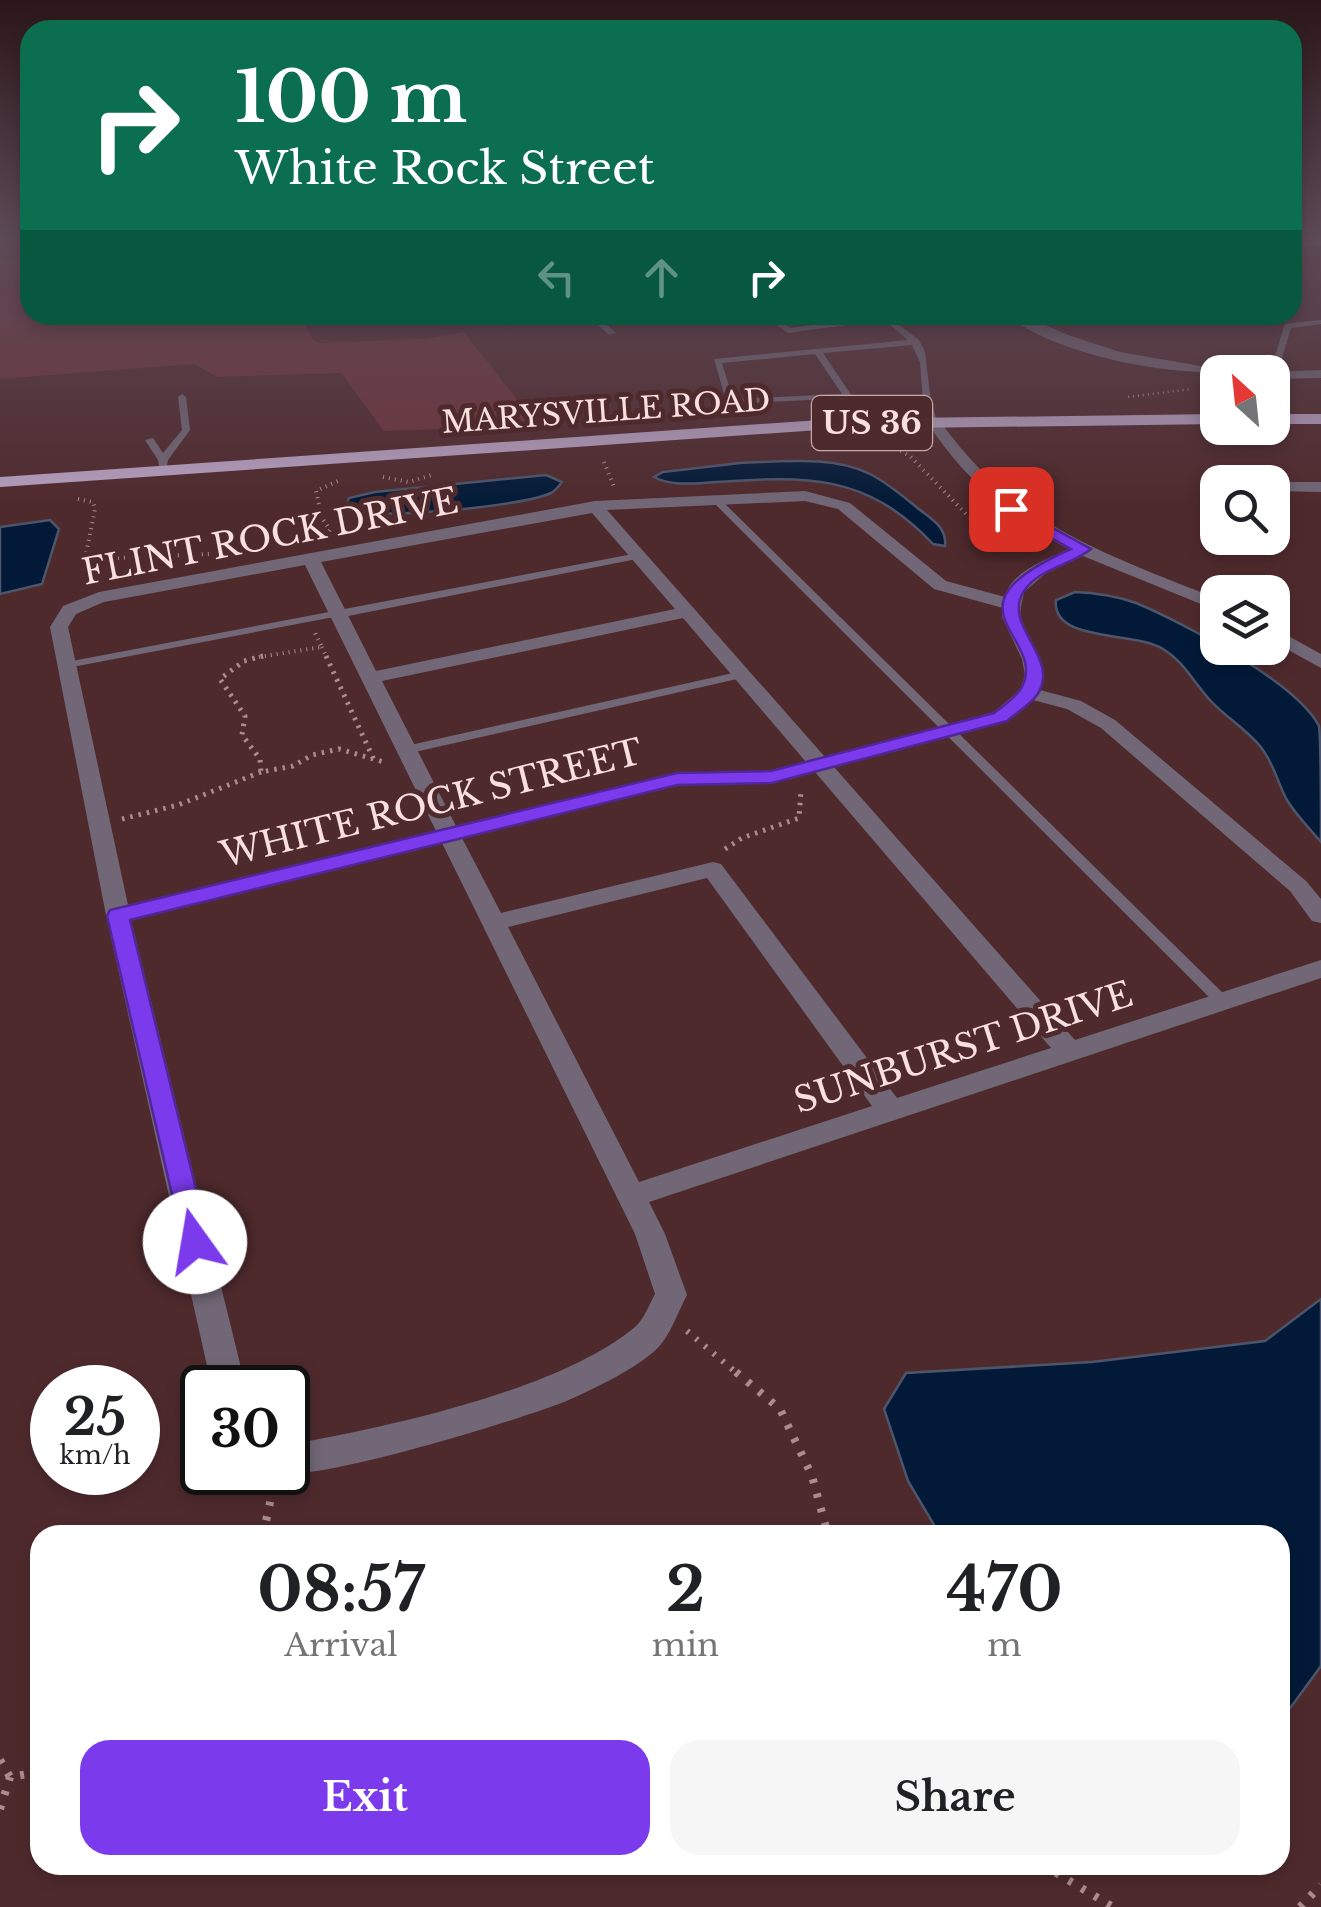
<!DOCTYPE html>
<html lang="en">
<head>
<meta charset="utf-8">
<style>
	:root { --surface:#fff; --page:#f6f6f6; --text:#202124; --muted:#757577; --accent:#7c3aed }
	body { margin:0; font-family:"Libre Baskerville",serif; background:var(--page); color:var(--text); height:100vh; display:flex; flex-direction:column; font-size:38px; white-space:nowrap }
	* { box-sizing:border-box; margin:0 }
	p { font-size:32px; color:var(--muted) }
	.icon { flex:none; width:55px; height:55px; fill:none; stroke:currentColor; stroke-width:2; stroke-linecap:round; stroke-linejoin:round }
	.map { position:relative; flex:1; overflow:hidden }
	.panel { position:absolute; left:30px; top:1525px; width:1260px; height:350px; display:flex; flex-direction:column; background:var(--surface); border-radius:30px; box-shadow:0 5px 15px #0003 }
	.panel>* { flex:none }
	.hud { position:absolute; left:20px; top:20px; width:1282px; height:305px; border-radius:30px; box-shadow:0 5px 15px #0003; background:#0b6e4f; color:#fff; overflow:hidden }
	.needle { width:65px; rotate:333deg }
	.controls { position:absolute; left:1200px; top:355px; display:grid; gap:20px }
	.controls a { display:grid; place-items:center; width:90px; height:90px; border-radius:20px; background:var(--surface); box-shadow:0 5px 15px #0003; font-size:50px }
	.speed { position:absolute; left:30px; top:1365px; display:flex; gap:20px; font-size:50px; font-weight:700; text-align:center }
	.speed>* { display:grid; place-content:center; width:130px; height:130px; border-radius:50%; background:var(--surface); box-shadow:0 5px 15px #0003; line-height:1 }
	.speed small { font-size:25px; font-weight:400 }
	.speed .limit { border:5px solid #111; border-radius:15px; background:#fff; color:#111 }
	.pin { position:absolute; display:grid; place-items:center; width:85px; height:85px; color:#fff; margin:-42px; border-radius:20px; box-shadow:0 5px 15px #0006 }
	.me { position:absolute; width:110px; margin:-55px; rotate:347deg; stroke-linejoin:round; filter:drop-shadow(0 0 8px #0008) }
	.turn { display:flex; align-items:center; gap:35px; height:210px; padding:0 50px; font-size:45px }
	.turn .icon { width:130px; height:130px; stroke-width:2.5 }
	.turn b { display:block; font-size:70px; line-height:85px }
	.lanes { display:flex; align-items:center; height:95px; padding:0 50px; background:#0003; justify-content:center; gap:50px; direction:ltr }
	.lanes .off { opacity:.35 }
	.eta { display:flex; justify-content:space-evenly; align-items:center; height:170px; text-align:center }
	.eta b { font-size:60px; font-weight:800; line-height:70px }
	.button { display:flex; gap:20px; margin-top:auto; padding:20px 50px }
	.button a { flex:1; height:115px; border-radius:30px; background:var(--accent); color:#fff; font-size:40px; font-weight:800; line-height:115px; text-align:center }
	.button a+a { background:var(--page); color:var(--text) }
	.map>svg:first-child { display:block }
</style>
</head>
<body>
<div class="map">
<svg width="1321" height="1907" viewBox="0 0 1321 1907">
	<rect width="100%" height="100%" fill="#4f2a2d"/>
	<path fill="#6e333a" d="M30 257V315H300L313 340 320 343 425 339 464 332 537 425 384 431 341 373 217 377 194 364 0 379V260Z"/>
	<path fill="#021a38" stroke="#4c556a" stroke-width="2.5" d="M740 463C780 462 833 455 870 474 888 483 905 498 920 510 933 520 947 528 945 546L933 544C866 473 806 476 716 482 696 483 672 487 654 477L663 472Z
		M546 475 562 482C559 486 555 491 551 493 521 507 379 519 348 511L346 505 349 498 375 492Z
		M50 520 59 529 42 584 0 594V527Z
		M1075 592C1095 593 1117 596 1136 603 1182 622 1296 682 1319 726 1321 741 1321 820 1321 842 1310 829 1296 815 1287 800 1277 782 1274 763 1260 746 1245 728 1224 716 1209 699 1193 681 1184 662 1163 649 1136 631 1051 643 1056 600Z
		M1321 1299V1666L1280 1722V1535H940L908 1481 884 1409 906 1373 1092 1362 1265 1341Z"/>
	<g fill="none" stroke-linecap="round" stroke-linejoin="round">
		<path stroke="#ab8c8e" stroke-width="2.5" stroke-dasharray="1 4" stroke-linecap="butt" d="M1128 397 1191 389"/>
		<path stroke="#ab8c8e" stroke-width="4" stroke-dasharray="1 5" stroke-linecap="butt" d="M890 445 910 456 968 516 1030 550
			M903 448 926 446
			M604 462 614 487
			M383 477 409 482 435 474
			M78 499 93 502 95 509 86 554 93 559 209 554
			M326 536 330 530 322 518 316 491 338 481
			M322 647 327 658
			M253 658 322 647 315 633"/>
		<path stroke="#ab8c8e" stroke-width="5" stroke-dasharray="2.5 6" stroke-linecap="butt" d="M263 656 244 661 220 679 245 716 242 735 260 759 261 772 293 766 312 755 339 749 384 762
			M326 656 374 760
			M122 819 178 805 261 772
			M725 849 742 838 799 818 801 791"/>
		<path stroke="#ab8c8e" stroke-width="6" stroke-dasharray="2.5 9" stroke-linecap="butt" d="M687 1331 739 1375"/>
		<path stroke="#ab8c8e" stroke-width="8" stroke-dasharray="4 11" stroke-linecap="butt" d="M736 1372 780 1409 812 1476 828 1535
			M263 1535 274 1484
			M0 1760 10 1777 40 1772
			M0 1809 10 1777
			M1043 1865 1113 1907
			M1300 1907 1321 1885"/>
		<path fill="#716776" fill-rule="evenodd" d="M587 315H596L616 333 609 335Z
			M763 315H772L790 328 886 315 919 340 925 352 931 402 937 421 933 424 929 421 923 402 920 362 912 345 823 353 852 396 851 398 727 404 714 359 908 340 884 320 788 333ZM815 354 842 394 733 399 722 363Z
			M1321 320V324L1291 328 1277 375 1272 377V372H1270L1285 324Z
			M182 394 186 397 190 430 168 460 166 472H160L158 460 145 440 153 438 163 453 182 430 178 397Z
			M712 497H718L1227 997 1230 1001 1227 1005H1217L712 501Z
			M638 553 642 554V558L338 618 334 617 67 668 61 665 67 662Z
			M742 671 748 675 746 677 406 754 400 750 406 746Z"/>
		<path fill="#716776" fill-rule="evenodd" d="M1292 240H1321V246H1292Z
			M1007 315H1023L1068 335 1120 352 1235 372C1174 376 1059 357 1007 315Z
			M1321 370V378L1272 379V372H1267Z
			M933 417 938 418C1011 524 1103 553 1218 599V611L1083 556 1046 573 1024 592C1023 599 1019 610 1021 618 1026 646 1050 658 1040 690L1081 701 1115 720 1306 881 1321 899V923L1312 921 1290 891 1101 728 1067 709 1033 700 1007 721 834 767 1075 1040 1321 960V978L649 1202 665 1234 687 1295C679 1310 672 1330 662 1343 645 1365 590 1391 564 1402 521 1419 309 1485 276 1472H288V1445C387 1427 558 1391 635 1327 644 1319 649 1305 655 1294L635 1234 442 843 131 920 246 1388H212L106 915 50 627 63 606 99 592 595 501 805 491 850 503 946 581 1005 597C1011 571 1048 559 1069 549 1008 518 964 478 926 421ZM805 501 838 509 934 589 1003 608 1002 617 1022 659 1025 675 1020 690 993 713 825 757 607 510ZM592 513 675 609 376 671 321 562ZM305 565 436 831 128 905 68 627 76 614 104 602ZM683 618 806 762 772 771 677 773 456 826 382 681ZM815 772 1051 1048 897 1098 721 864 713 862 501 913 462 838 677 785 772 783ZM707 878 872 1106 639 1182 508 927Z
			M1267 482H1321V492L1272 491V482Z
			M1272 627 1321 654V668L1272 641Z"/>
		<path fill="#b6a0c0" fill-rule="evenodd" d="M1218 414V424L834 429 0 487V477L834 419Z
			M1272 414H1321V424H1272Z"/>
	</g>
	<linearGradient id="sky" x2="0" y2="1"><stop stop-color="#2b1719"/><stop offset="0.47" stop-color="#5d4a57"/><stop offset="1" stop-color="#5d4a57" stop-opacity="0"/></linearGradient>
	<rect width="1321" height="507" fill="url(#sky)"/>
	<path fill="#7c3aed" stroke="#51269a" stroke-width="2.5" d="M1011 505 1091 549C1072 565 1039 568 1024 591 1001 626 1062 658 1037 695 1030 705 1016 713 1007 721L772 783 677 785 130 920 209 1242 205 1250 195 1254 185 1250 107 916 110 910 677 773 771 771 994 713C1003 706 1017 697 1022 687 1048 635 935 609 1071 549L1005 512 1003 509Z"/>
	<g text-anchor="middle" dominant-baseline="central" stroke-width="10" stroke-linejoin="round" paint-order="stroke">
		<g font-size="30" fill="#f9dfe0" stroke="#4f2a2d">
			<text transform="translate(606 411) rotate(-4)">MARYSVILLE ROAD</text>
		</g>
		<rect fill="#4f2a2d" stroke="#c6a9aa" stroke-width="2.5" x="812" y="396" width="120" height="54" rx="8"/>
		<g font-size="32" font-weight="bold" fill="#f9dfe0">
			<text x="872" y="423">US 36</text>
		</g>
		<g font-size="35" fill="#f9dfe0" stroke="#4f2a2d">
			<text transform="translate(270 536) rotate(-11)">FLINT ROCK DRIVE</text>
			<text transform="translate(431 803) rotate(-14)">WHITE ROCK STREET</text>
			<text transform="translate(963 1047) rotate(-18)">SUNBURST DRIVE</text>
		</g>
	</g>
</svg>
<div class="controls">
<a><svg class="needle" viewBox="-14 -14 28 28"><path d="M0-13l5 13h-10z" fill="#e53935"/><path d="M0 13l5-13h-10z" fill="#757577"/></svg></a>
<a><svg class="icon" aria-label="search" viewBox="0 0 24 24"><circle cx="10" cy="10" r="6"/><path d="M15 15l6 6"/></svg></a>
<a><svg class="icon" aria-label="layers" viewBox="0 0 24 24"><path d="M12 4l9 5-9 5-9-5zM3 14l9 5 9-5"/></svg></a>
</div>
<div class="speed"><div>25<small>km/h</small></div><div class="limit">30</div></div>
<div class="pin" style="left:1011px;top:509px;background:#d93025"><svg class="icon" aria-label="arrive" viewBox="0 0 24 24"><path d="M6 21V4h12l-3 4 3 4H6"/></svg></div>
<svg class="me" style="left:195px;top:1242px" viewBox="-20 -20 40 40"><circle r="19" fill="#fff"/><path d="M0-13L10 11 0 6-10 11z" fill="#7c3aed"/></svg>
<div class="hud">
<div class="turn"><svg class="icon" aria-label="right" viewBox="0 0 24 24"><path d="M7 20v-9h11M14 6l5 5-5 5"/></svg><div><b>100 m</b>White Rock Street</div></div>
<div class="lanes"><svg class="icon off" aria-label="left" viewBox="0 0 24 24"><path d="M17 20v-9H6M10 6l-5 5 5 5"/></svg><svg class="icon off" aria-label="ahead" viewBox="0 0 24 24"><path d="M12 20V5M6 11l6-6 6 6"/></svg><svg class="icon" aria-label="right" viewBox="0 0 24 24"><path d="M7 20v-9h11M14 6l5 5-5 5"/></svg></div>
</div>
<section class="panel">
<div class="eta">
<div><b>08:57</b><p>Arrival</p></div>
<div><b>2</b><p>min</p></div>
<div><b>470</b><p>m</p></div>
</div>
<div class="button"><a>Exit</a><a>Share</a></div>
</section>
</div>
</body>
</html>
